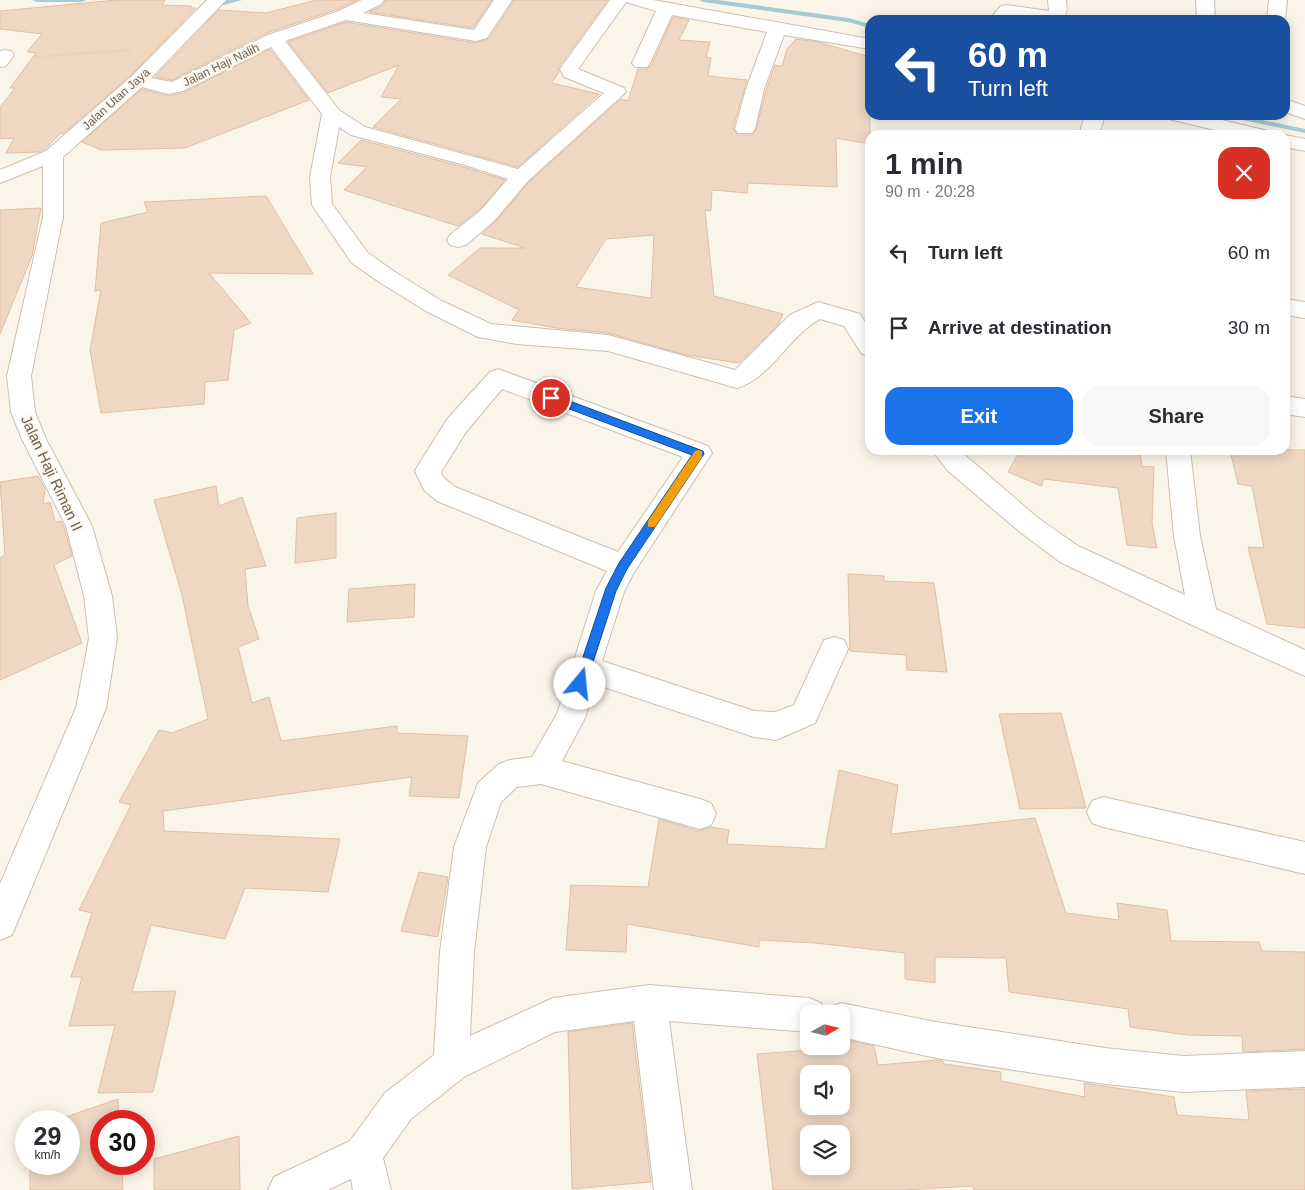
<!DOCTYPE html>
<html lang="en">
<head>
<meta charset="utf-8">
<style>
	:root { --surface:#fff; --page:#f7f7f7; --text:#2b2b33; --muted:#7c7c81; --accent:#1a73e8 }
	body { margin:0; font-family:Helvetica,sans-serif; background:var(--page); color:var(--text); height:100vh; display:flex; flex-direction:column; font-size:19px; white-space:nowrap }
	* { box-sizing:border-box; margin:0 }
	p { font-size:16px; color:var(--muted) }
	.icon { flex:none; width:28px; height:28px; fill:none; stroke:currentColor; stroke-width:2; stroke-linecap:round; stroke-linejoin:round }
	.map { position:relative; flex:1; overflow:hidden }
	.details { position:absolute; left:865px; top:130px; width:425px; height:325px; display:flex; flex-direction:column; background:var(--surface); border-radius:15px; box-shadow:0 2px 12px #0003 }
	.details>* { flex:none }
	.hud { position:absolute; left:865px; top:15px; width:425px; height:105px; border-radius:15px; box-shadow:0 2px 12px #0003; background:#1a4fa0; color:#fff; overflow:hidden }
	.needle { width:32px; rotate:82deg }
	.tools { position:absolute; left:800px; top:1005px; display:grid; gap:10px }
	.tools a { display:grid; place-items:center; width:50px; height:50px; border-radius:10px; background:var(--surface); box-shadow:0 2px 12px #0003; font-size:25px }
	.speed { position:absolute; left:15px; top:1110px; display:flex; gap:10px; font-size:25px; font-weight:700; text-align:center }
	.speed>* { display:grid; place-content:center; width:65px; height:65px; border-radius:50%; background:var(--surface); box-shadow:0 2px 12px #0003; line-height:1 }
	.speed small { font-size:12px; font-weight:400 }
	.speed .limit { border:8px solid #d22; background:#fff; color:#111 }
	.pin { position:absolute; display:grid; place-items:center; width:42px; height:42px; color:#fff; margin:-21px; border:2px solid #fff; border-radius:50%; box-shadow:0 1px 5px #0007 }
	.me { position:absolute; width:55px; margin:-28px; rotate:17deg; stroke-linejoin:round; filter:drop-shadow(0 0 4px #0008) }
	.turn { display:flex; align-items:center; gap:18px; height:105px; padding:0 20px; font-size:22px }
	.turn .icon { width:65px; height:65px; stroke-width:2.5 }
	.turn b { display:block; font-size:35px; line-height:42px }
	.round { display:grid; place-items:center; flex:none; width:52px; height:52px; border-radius:15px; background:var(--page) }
	.summary { display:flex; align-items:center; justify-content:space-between; height:85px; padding:0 20px }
	h1 { font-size:30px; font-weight:700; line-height:38px }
	.button { display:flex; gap:10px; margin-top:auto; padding:10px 20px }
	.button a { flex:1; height:58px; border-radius:15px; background:var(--accent); color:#fff; font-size:20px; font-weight:700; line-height:58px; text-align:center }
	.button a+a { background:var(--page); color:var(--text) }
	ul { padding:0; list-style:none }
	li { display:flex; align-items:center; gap:15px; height:75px; padding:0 20px }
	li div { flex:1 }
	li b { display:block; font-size:19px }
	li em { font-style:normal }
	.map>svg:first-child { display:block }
</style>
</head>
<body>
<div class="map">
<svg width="1305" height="1190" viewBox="0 0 1305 1190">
	<rect width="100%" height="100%" fill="#fbf5e9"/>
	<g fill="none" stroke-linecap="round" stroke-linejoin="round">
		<path fill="#a6cad5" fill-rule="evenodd" d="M33 0H86L82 2H37Z
			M203 0H242L224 5Z
			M699 0H718L848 18 870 24V28L848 22 703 2Z
			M1224 115H1239L1305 129V133L1228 117Z"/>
	</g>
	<path fill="#eed7c3" stroke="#e0bfa4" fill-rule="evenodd" d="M117 0H165L162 5 192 6 191 8H196L130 76 63 134 61 133 45 149 39 152 6 153 14 138 0 139V107L15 88H10L36 53 27 52 42 34 0 29V11Z
		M317 0H358L338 9 267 33 172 80 155 77 219 10 266 13Z
		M386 0H492L473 28 369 12 382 6Z
		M514 0H608L558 68 559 72 552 83 599 94 518 167 373 127 401 99 381 97 399 65 328 93 288 42 346 22 476 43 489 39Z
		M673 17 689 20 679 40 710 42 706 57 711 58 708 76 747 80 733 128 738 135H752L756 130 766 90 775 65 782 66 787 49 796 39 818 42 870 57V144L836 138 837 187 748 183 747 193 712 190 711 211 705 210 714 296 783 314 778 325 739 363 686 355 608 333 556 328 512 320 519 310 448 275 480 248H525L482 234 496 221 529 182 621 99 628 101 638 69H647L652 64ZM654 235 651 298 576 287 606 239Z
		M270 49 309 100 185 148 101 150 82 142 142 89 168 96 183 93Z
		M361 140 464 167 505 180 480 209 458 226 344 190 367 167 338 163Z
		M266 196 313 274 209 273 251 323 234 330 228 380 205 382 204 404 101 413 90 350 101 290 95 291 101 223 148 212 144 202Z
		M41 208 32 256 0 334V210Z
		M1020 450H1140L1142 466 1154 467 1152 523 1157 548 1127 545 1118 488 1044 479 1041 486 1008 472Z
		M1230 450H1305V628L1267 624 1248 547 1264 548 1252 486 1238 484Z
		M38 476 45 489 43 504 50 502 55 522 61 521 64 527 72 556 54 565 82 643 0 680V558L5 555 0 482Z
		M216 486 219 506 242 497 266 566 245 569 248 606 259 639 238 647 252 703 269 697 281 741 397 726V733L468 736 459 798 409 796 412 777 163 811 164 831 340 839 328 892 245 888 225 939 151 925 132 992 176 991 153 1092 98 1093 115 1025 69 1026 82 977H71L92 913 79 910 131 805 119 802 159 730 172 733 208 719 182 595 154 500Z
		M336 513V558L295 563 297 518Z
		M848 574 884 576V581L934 583 947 672 907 670 906 655 850 651Z
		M415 584 414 617 347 622 349 589Z
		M1061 713 1086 808 1020 809 999 714Z
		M839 770 898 785 891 834 1035 818 1066 913 1119 920 1117 903 1167 910 1171 941 1259 942 1262 951 1305 952V1049L1243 1052 1242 1036 1188 1035 1130 1027 1128 1009 1009 992 1006 958 935 957V983L905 979V953L815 943 759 940V947L627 924 626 952 566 950 571 885 648 887 659 819 699 831 711 827 729 830 727 844 825 849Z
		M419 872 448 877 438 937 401 931Z
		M632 1023 651 1182 572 1189 568 1032Z
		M841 1039 874 1046 878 1065 937 1060 943 1061 944 1064 1001 1072V1081L1085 1097 1084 1083 1174 1097 1177 1115 1249 1120 1246 1091 1305 1089V1190H974L973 1186 904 1190H773L757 1054 811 1050 810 1046H841ZM809 1074H841V1106H809ZM809 1134H841V1166H809Z
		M118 1099 119 1121H101V1164H122L123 1190H30V1164H69V1121H54Z
		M239 1136 240 1190H154V1159Z"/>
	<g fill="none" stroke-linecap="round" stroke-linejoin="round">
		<defs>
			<path id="minor" d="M207 0H226L151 78 172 82 268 35 339 11 362 0H384L381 4 363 13 474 30 494 0H512L487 38 476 41 346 20 285 41 339 110 365 127 518 169 604 93 564 77 560 69 610 0H653L870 39V49L784 35 764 89 755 129 752 133H738L735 129 746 89 767 32 672 15 650 63 647 67H635L632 63 656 11 626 2 578 69 624 88 626 92 528 181 495 220 466 245 458 247 450 245 447 240 450 235 481 210 508 179 465 165 351 135 339 127 330 177 332 204 368 253 395 272 442 301 491 324 608 335 735 370 790 315 818 302 860 314 870 330V356L862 354 844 326 820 319C789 336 772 377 737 388L608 351 517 344 478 337 426 311 379 282 352 263 312 205 310 177 322 114 271 47 183 91 168 94 142 87 63 157V217L31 376 35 412 46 439 92 526 112 596 117 638 106 708 12 935 0 940V884L76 708 89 638 84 596 66 526 22 439 11 412 7 376 43 217V166L0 183V170L46 151 131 77Z
				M1048 0H1066C1066 5 1068 11 1065 15 1058 26 1023 18 1011 16L1008 20H989L1001 6 1007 5 1049 11Z
				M1196 0H1214L1215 20H1197Z
				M1269 0H1287L1285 20H1267Z
				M5 50 11 51 14 55 6 66 0 67V51Z
				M1285 99 1305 106V119L1285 112Z
				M1085 115H1105L1099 135H1079Z
				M1166 115H1201L1268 131 1271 135H1236L1169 119Z
				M1285 135 1305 139V151L1285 147Z
				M1285 299 1305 302V318L1285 315Z
				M498 369 708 446 712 453 633 574 624 592 602 661 754 711 775 712 794 705 824 640 834 637 844 640 848 649 815 723 776 740 754 737 595 684 585 718 562 761 700 799 711 803 716 814 711 825 700 829 541 784 517 787 501 802 486 847 474 952 470 1036 553 998 649 985 809 998 821 1003 826 1014H809V1032L669 1021 692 1190H654L634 1021 555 1032 464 1077 411 1119 383 1158 391 1190H353L351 1179 328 1190H268L274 1177 350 1141 385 1093 434 1055 440 952 454 847 478 783 499 764 510 760 532 757 557 714 596 591 607 571 437 501 424 490 415 471 419 464 448 418 490 372ZM502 389 683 457 618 552 455 487 443 477 441 472 466 432Z
				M1285 396 1305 399V417L1285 414Z
				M932 450H959L1038 518 1078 546 1185 595 1174 536 1166 450H1190L1200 536 1216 609 1305 650V676L1194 626 1060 562 1020 532 947 470Z
				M1103 797 1305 842V874L1103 827 1092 823 1087 812 1092 801Z
				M841 1003 936 1022 1105 1048 1184 1056 1305 1051V1087L1184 1092 1105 1084 936 1058 841 1037V1014H826L829 1008Z"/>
		</defs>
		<use href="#minor" stroke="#cdbeb0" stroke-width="2"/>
		<path stroke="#d4bba6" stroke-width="2.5" stroke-dasharray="0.5 2.5" stroke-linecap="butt" d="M33 57 131 50"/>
		<use href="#minor" fill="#fff" fill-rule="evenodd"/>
	</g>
	<path fill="#1a73e8" stroke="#114b97" d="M551 394 703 451 704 454 627 569 616 591 586 684 580 690 574 684 606 588 619 563 692 455 548 401 546 398Z"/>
	<path fill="#f59e0b" d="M698 450 702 451V457L655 527H648V521L695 451Z"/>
	<g text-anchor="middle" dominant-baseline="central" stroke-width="5" stroke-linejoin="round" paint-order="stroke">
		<g font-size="12" fill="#745f4e" stroke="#fef9f0">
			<text transform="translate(221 65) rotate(-26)">Jalan Haji Nalih</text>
			<text transform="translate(116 99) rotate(-42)">Jalan Utan Jaya</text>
		</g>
		<g font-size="15" fill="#745f4e" stroke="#fef9f0">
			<text transform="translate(52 473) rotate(65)">Jalan Haji Riman II</text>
		</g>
	</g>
</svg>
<div class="tools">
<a><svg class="needle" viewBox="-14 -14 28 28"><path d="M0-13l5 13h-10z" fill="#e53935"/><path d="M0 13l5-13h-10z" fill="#7c7c81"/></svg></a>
<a><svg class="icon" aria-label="sound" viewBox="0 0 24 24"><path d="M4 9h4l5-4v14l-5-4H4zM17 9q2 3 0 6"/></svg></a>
<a><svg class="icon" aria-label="layers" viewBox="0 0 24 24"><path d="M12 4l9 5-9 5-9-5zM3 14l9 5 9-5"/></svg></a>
</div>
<div class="speed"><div>29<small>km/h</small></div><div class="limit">30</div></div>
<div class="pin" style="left:551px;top:398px;background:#d93025"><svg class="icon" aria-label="arrive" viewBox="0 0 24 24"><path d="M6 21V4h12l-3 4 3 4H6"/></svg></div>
<svg class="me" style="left:580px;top:684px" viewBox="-20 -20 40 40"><circle r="19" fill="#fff"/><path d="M0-13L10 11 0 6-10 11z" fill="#1a73e8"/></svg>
<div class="hud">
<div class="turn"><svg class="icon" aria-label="left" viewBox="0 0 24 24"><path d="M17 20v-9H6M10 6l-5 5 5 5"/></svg><div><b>60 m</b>Turn left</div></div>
</div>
<section class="details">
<div class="summary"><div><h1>1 min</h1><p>90 m · 20:28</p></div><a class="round" style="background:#d93025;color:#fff"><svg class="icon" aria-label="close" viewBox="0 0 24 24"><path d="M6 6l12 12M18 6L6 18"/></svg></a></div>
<ul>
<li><svg class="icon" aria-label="left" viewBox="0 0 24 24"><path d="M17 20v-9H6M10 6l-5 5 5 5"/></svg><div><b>Turn left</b></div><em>60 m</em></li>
<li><svg class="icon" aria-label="arrive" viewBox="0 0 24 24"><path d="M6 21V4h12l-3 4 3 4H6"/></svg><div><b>Arrive at destination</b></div><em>30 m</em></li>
</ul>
<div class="button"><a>Exit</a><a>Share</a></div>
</section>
</div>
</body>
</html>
